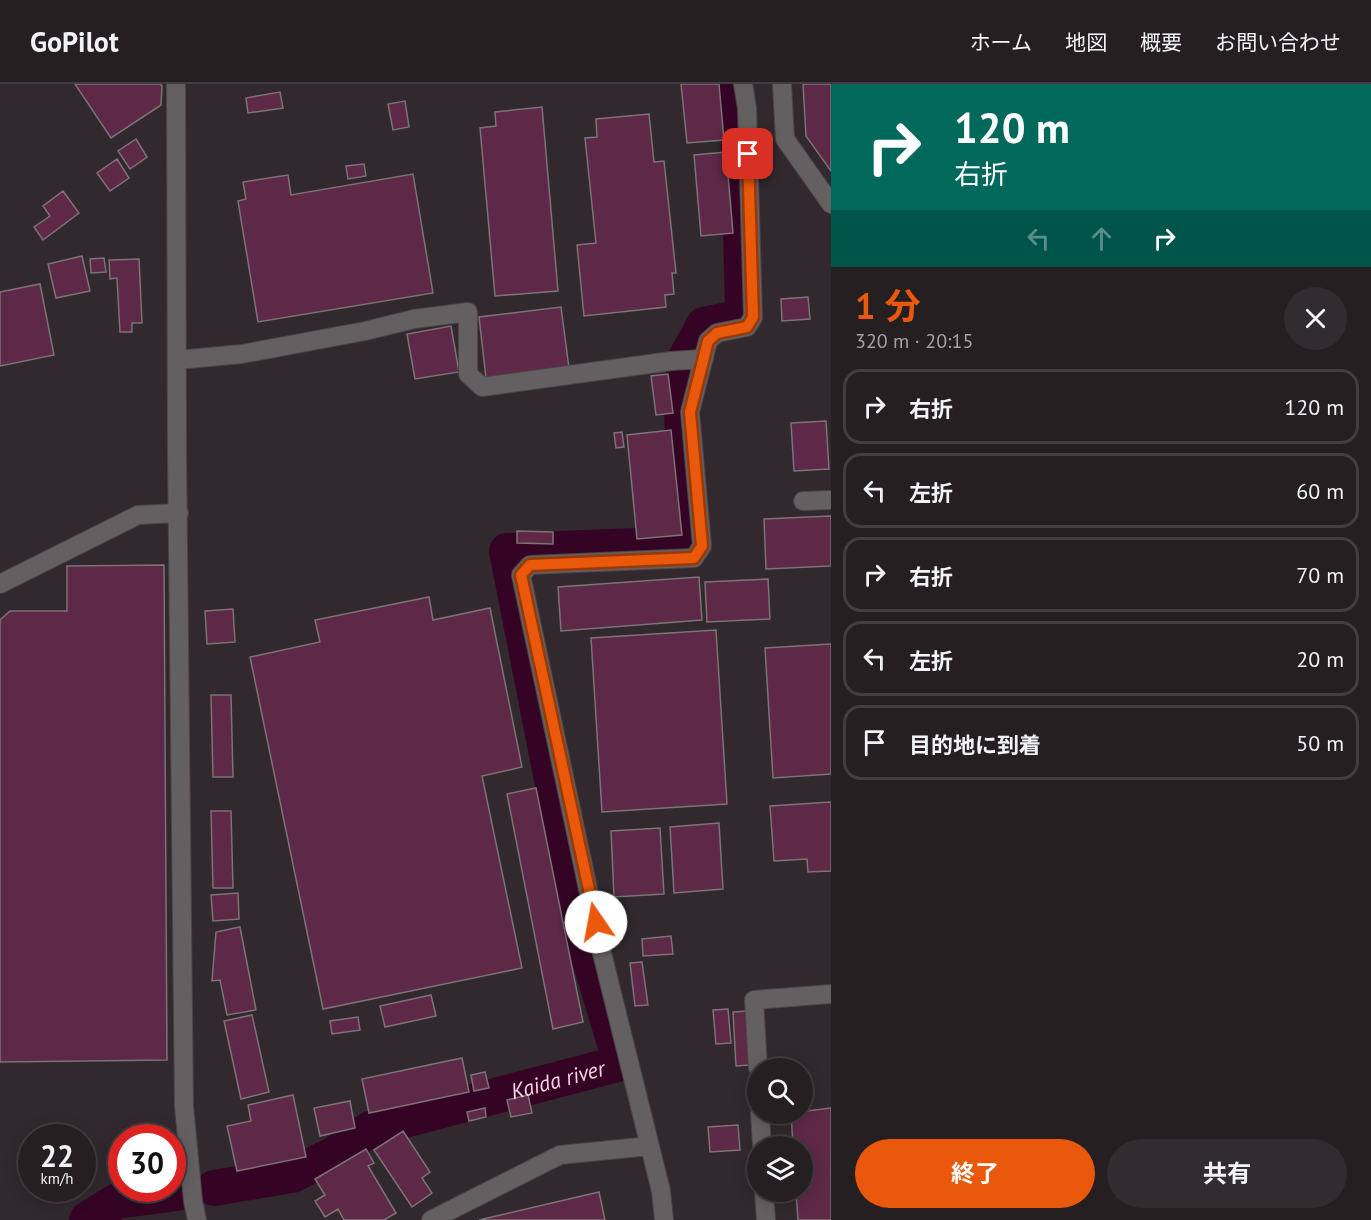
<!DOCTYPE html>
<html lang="ja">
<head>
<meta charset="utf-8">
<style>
	:root { --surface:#251f22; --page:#312c2f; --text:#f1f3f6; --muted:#a3a2a5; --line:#423d40; --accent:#ea580c }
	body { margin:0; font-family:"PT Sans","Noto Sans JP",sans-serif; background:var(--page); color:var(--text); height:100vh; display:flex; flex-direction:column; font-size:22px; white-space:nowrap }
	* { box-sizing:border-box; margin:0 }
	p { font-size:20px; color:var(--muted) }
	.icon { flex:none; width:33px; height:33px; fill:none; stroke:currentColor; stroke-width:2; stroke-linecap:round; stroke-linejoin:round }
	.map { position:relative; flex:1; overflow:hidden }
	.sheet { display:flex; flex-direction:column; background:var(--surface); width:540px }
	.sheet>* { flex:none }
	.banner { background:#00695c; color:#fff; overflow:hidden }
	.fabs { position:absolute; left:747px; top:974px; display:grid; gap:12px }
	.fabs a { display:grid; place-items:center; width:66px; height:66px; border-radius:50%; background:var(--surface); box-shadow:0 3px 15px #0003,0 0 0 2px var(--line); font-size:30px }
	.speed { position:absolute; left:18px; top:1040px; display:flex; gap:12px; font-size:30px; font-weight:700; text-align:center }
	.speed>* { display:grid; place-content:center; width:78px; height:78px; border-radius:50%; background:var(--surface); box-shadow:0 3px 15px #0003,0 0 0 2px var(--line); line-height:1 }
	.speed small { font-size:15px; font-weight:400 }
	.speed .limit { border:9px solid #d22; background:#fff; color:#111 }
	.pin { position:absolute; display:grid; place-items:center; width:51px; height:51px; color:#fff; margin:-26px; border-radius:12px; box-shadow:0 3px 9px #0006 }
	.me { position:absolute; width:66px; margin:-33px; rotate:348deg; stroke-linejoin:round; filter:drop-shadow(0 0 4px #0008) }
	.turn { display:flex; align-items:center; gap:21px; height:126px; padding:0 24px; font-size:27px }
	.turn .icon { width:78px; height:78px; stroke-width:2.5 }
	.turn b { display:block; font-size:42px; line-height:51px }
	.lanes { display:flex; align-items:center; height:57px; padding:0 24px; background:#0003; justify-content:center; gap:30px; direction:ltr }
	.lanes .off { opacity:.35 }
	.round { display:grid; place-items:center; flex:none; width:63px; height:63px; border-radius:32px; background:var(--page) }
	.head { display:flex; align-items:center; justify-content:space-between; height:102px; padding:0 24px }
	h1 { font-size:36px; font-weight:700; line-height:45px; color:var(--accent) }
	.primary-button { display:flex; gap:12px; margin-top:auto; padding:12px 24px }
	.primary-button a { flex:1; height:69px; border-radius:36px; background:var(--accent); color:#fff; font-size:24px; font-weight:700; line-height:69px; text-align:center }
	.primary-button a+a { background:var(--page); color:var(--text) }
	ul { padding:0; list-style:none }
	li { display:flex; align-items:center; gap:18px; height:75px; margin:0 12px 9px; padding:0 12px; border:3px solid var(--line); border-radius:18px }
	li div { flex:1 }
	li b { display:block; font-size:22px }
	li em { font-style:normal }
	header { display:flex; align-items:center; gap:36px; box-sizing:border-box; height:84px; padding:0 30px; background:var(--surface); border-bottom:2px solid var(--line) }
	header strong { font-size:28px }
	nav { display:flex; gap:33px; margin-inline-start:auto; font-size:21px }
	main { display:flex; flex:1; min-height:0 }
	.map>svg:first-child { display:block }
</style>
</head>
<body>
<header>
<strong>GoPilot</strong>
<nav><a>ホーム</a><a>地図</a><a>概要</a><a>お問い合わせ</a></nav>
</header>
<main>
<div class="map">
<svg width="831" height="1136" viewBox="0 0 831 1136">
	<rect width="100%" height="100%" fill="#31292d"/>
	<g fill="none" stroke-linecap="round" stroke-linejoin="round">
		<g stroke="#350424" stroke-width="36">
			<path id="s1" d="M214 1104 292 1091 333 1071 370 1045 621 979 583 853 507 467 687 460 682 325 684 277 704 241 738 234 743 227 738 26 733 0"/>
			<path d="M87 1136 117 1117 184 1108"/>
		</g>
	</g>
	<path fill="#5d2947" stroke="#7c7277" stroke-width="1.5" d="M75 0H160L162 2 161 21 111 54Z
		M681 0H719L724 56 687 59Z
		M803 0H831V87L806 52Z
		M280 8 283 24 248 29 246 14Z
		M405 17 409 43 393 46 388 20Z
		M542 23 558 207 495 212 480 44 496 42 495 28Z
		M649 30 654 78 664 77 676 189H672L674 210 665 211 666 223 584 232 577 161 596 159 585 54 597 53 596 35Z
		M136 55 147 73 130 85 118 67Z
		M726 68 733 149 701 152 694 71Z
		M117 75 129 94 110 107 97 89Z
		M364 80 366 92 348 95 346 82Z
		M413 90 433 209 258 238 238 117 246 115 243 98 288 91 291 111Z
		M63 107 79 129 43 156 34 143 50 132 43 122Z
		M82 172 90 207 56 214 48 180Z
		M104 174 106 188 91 189 90 175Z
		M139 175 142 239H132V248H120L117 194 110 195 109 176Z
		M40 200 54 271 0 282V208Z
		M808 213 810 235 782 237 781 215Z
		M561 223 569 284 486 294 479 233Z
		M451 242 459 288 415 295 407 250Z
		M668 290 673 329 656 331 651 292Z
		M826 337 829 385 794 387 791 339Z
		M671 346 682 451 637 455 627 351Z
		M622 348 624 363 616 364 614 349Z
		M831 432V482L766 485 764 435Z
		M517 447 553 448V460L517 459Z
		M164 481 167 976 0 978V536L10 527H67V482Z
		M699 493 702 536 561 547 558 503Z
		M768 495 770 535 707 538 705 498Z
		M429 513 433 536 490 524 522 683 482 692 522 884 323 925 250 573 320 558 315 536Z
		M233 525 235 558 207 560 205 527Z
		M716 546 727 720 602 728 591 554Z
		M831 560V690L773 694 765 564Z
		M211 611H231L233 693H213Z
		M536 704 583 938 553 945 507 710Z
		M831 718V787L808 788 807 775 774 777 770 722Z
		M211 727H231L233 804H213Z
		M719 739 723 805 674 809 670 743Z
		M660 744 664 810 614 813 611 747Z
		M238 809 239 835 213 837 211 811Z
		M240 843 256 926 227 931 220 896 212 897 216 848Z
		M671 852 673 870 643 872 642 855Z
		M642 878 648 921 635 922 630 879Z
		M431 911 436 932 385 943 380 922Z
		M728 925 731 959 716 960 713 926Z
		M747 927 750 981 736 982 733 928Z
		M252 931 269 1008 241 1015 224 937Z
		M358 933 360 946 332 950 330 937Z
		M462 974 469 1008 369 1029 362 995Z
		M485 988 489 1004 474 1007 471 991Z
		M293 1011 306 1073 237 1087 227 1042 251 1037 248 1021Z
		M528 1011 532 1029 511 1033 507 1016Z
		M350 1017 355 1044 320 1052 314 1024Z
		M485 1024 486 1033 469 1037 467 1028Z
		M831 1024V1136H798L796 1107H802V1062H793L791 1029Z
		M738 1041 740 1066 710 1068 708 1043Z
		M403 1047 430 1088 422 1094 432 1109 412 1123 374 1066Z
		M366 1065 374 1079 368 1082 396 1129 384 1136H344L338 1125 325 1133 315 1117 325 1111 315 1095Z
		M599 1108 605 1136H479Z"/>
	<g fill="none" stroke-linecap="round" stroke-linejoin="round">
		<defs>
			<path id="minor" d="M176 0 177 371 184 1022 193 1117 197 1136
				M782 0 785 55 831 120
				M177 276 242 270 365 247 414 235 468 228V290L482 303 671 277 704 275
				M803 417 831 416
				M0 500 138 431 179 429
				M758 984 754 916 831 910
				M760 1029 762 1062
				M764 1107 766 1136
				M431 1136 560 1071 650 1062
				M664 1136 661 1107 600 861 521 491 530 481 694 474 702 462 690 328 708 257 717 249 747 243 753 233 747 24 743 0"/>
		</defs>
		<use href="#minor" stroke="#4c4448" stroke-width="20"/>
		<use href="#minor" stroke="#646062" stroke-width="18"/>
	</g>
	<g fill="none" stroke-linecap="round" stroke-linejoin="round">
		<defs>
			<path id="route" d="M596 838 521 491 530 481 694 474 702 462 690 328 708 257 717 249 747 243 753 233 748 70"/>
		</defs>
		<use href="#route" stroke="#983908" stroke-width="15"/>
		<use href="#route" stroke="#ea580c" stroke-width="10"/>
	</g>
	<g text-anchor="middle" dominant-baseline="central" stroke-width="6" stroke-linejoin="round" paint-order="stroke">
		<g font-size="22" font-style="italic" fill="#f7d3e5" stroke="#31292d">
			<text stroke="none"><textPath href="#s1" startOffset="364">Kaida river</textPath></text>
		</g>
	</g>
</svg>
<div class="fabs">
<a><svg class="icon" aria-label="search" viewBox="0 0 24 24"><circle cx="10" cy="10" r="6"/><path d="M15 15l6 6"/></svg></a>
<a><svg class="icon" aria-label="layers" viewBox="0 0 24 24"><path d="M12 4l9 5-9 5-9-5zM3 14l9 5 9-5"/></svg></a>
</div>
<div class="speed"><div>22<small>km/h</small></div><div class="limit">30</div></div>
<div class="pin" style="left:748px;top:70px;background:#d93025"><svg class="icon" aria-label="arrive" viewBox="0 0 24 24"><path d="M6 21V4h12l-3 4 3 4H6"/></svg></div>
<svg class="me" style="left:596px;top:838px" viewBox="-20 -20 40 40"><circle r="19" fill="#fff"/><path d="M0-13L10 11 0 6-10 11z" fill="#ea580c"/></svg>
</div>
<section class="sheet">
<div class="banner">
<div class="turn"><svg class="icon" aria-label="right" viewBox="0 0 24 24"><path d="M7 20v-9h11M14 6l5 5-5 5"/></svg><div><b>120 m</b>右折</div></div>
<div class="lanes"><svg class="icon off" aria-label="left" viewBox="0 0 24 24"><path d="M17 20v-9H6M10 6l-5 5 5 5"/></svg><svg class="icon off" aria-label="ahead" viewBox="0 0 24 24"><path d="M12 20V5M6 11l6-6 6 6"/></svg><svg class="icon" aria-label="right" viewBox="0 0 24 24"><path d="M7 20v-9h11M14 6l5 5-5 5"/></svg></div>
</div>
<div class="head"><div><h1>1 分</h1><p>320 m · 20:15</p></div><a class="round"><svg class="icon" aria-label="close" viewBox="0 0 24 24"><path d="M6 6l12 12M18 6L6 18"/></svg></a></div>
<ul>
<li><svg class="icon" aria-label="right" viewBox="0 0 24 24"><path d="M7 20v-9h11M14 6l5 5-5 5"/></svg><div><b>右折</b></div><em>120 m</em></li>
<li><svg class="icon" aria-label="left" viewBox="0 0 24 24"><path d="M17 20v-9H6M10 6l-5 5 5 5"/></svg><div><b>左折</b></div><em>60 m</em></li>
<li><svg class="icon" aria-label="right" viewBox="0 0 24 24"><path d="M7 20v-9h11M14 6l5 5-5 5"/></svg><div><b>右折</b></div><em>70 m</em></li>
<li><svg class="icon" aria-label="left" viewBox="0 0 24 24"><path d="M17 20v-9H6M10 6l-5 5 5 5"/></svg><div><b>左折</b></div><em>20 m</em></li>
<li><svg class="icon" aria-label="arrive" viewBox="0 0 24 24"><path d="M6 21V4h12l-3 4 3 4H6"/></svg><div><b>目的地に到着</b></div><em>50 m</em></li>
</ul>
<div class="primary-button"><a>終了</a><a>共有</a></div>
</section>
</main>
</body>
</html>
